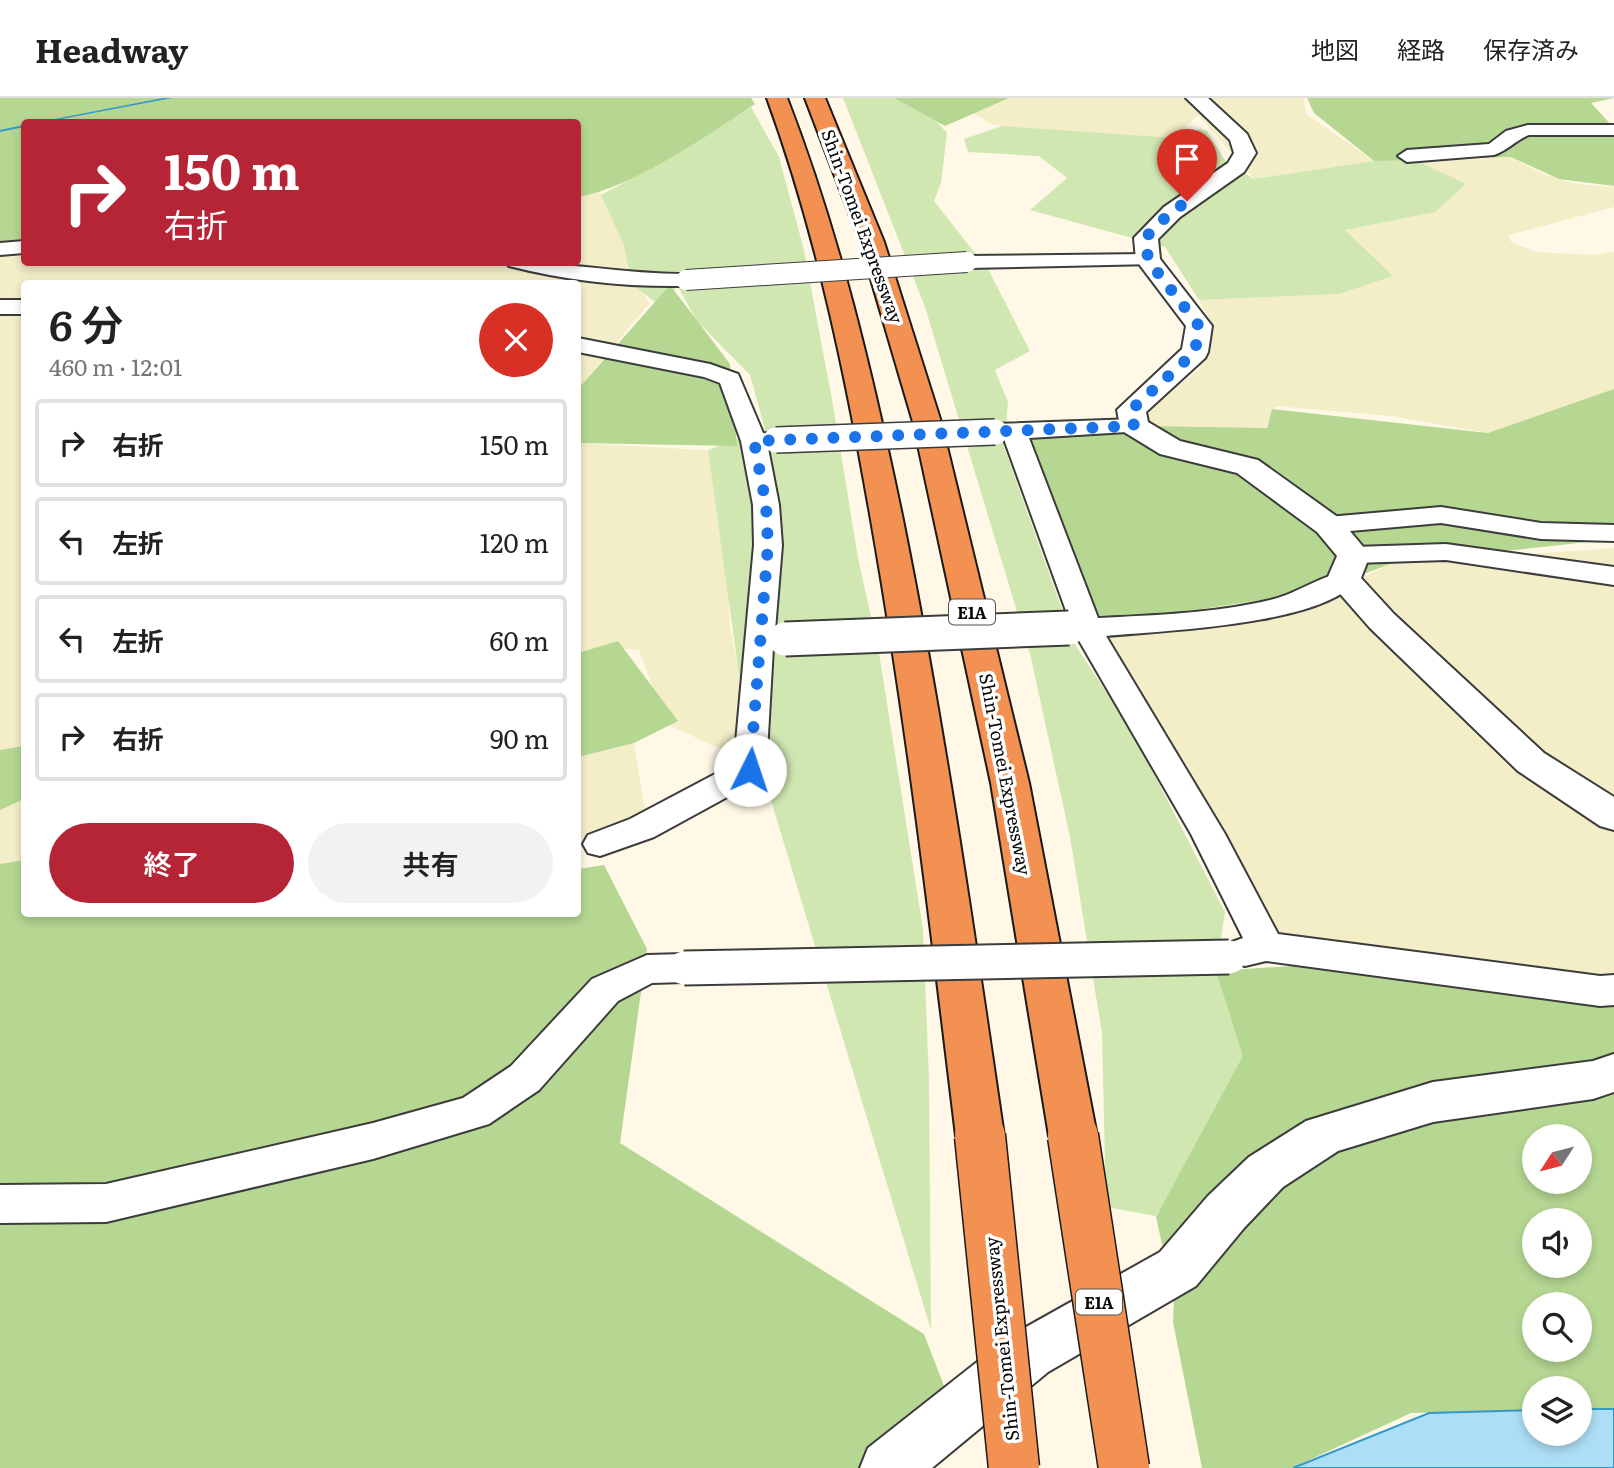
<!DOCTYPE html>
<html lang="ja">
<head>
<meta charset="utf-8">
<style>
	:root { --surface:#fff; --page:#f2f2f2; --text:#222; --muted:#767676; --line:#e0e0e0; --accent:#b62535 }
	body { margin:0; font-family:Literata,"Noto Sans JP",serif; background:var(--page); color:var(--text); height:100vh; display:flex; flex-direction:column; font-size:26px; white-space:nowrap }
	* { box-sizing:border-box; margin:0 }
	p { font-size:23px; color:var(--muted) }
	.icon { flex:none; width:38px; height:38px; fill:none; stroke:currentColor; stroke-width:2; stroke-linecap:round; stroke-linejoin:round }
	.map { position:relative; flex:1; overflow:hidden }
	.panel { position:absolute; left:21px; top:182px; width:560px; height:637px; display:flex; flex-direction:column; background:var(--surface); border-radius:7px; box-shadow:0 4px 10px #0003 }
	.panel>* { flex:none }
	.banner { position:absolute; left:21px; top:21px; width:560px; height:147px; border-radius:7px; box-shadow:0 4px 10px #0003; background:#b62535; color:#fff; overflow:hidden }
	.needle { width:46px; rotate:234deg }
	.controls { position:absolute; left:1522px; top:1026px; display:grid; gap:14px }
	.controls a { display:grid; place-items:center; width:70px; height:70px; border-radius:50%; background:var(--surface); box-shadow:0 4px 10px #0003; font-size:35px }
	.pin { position:absolute; display:grid; place-items:center; width:60px; height:60px; color:#fff; margin:-72px -30px; border-radius:50% 50% 50% 0; rotate:-45deg; box-shadow:0 0 7px #0007 }
	.pin .icon { rotate:45deg }
	.me { position:absolute; width:77px; margin:-38px; rotate:4deg; stroke-linejoin:round; filter:drop-shadow(0 0 5px #0008) }
	.turn { display:flex; align-items:center; gap:24px; height:147px; padding:0 28px; font-size:32px }
	.turn .icon { width:91px; height:91px; stroke-width:2.5 }
	.turn b { display:block; font-size:49px; line-height:60px }
	.round { display:grid; place-items:center; flex:none; width:74px; height:74px; border-radius:37px; background:var(--page) }
	.head { display:flex; align-items:center; justify-content:space-between; height:119px; padding:0 28px }
	h1 { font-size:42px; font-weight:600; line-height:52px }
	.button { display:flex; gap:14px; margin-top:auto; padding:14px 28px }
	.button a { flex:1; height:80px; border-radius:42px; background:var(--accent); color:#fff; font-size:28px; font-weight:600; line-height:80px; text-align:center }
	.button a+a { background:var(--page); color:var(--text) }
	ul { padding:0; list-style:none }
	li { display:flex; align-items:center; gap:21px; height:88px; margin:0 14px 10px; padding:0 14px; border:4px solid var(--line); border-radius:7px }
	li div { flex:1 }
	li b { display:block; font-size:26px }
	li em { font-style:normal }
	header { display:flex; align-items:center; gap:42px; box-sizing:border-box; height:98px; padding:0 35px; background:var(--surface); border-bottom:2px solid var(--line) }
	header strong { font-size:33px }
	nav { display:flex; gap:38px; margin-inline-start:auto; font-size:24px }
	.map>svg:first-child { display:block }
</style>
</head>
<body>
<header>
<strong>Headway</strong>
<nav><a>地図</a><a>経路</a><a>保存済み</a></nav>
</header>
<div class="map">
<svg width="1614" height="1370" viewBox="0 0 1614 1370">
	<rect width="100%" height="100%" fill="#fff8e6"/>
	<path fill="#f3edc8" d="M960 0H1304L1306 16 1374 63 1254 81 1198 17 1174 40 1091 36 993 27 953 3Z
		M1511 59 1545 77 1576 86 1614 89V109L1509 137 1511 144 1537 154 1596 157 1614 153V302L1488 335 1390 318 1275 308 1264 332 1159 334 1146 322 1153 306 1199 272 1215 231 1199 202 1339 196 1393 178 1344 132 1466 87 1447 77 1410 65Z
		M600 94 649 206 578 291V186H24V654L0 655V150L24 149V164H578V98Z
		M578 345 722 353 730 529 738 569 750 664 666 626 639 552 601 549 578 555Z
		M1614 450V882L1279 844 1101 536 1286 516 1390 466Z
		M634 645 646 719 600 746 578 751V659Z
		M24 694V762L0 766V698Z"/>
	<path fill="#d1e7b2" d="M843 0H894L936 23 947 35 941 85 934 103 989 173 1030 253 995 272 1008 304 1004 349 1074 545 1130 630 1225 814 1216 873 1253 954 1156 1118 1106 1109 1102 935 1070 739 1031 560 925 209Z
		M751 9 779 59 804 152 833 307 858 460 879 555 923 831 929 983 931 1232 744 613 708 352 765 331 750 277 697 223 678 189 655 204 632 186 624 148 601 97 680 54Z
		M1002 28 1173 40 1200 31 1207 33 1226 64 1254 81 1407 58 1466 86 1435 114 1345 132 1393 178 1339 196 1199 202 1165 149 1030 112 1067 80 1039 58 968 54 964 41Z"/>
	<path fill="#b5d792" fill-rule="evenodd" d="M0 0H751L755 6C708 37 632 90 578 99V24H24V150H0Z
		M894 0H1009L945 28Z
		M1307 0H1614L1591 5 1614 30V88L1559 81 1511 59 1374 63 1314 15Z
		M670 187 730 266 737 348 578 345V291Z
		M1614 291V441L1390 466 1316 494 1095 527 1014 333 1134 328 1267 330 1272 311 1488 335Z
		M618 543 678 623 634 645 578 659V555Z
		M24 648V701L0 712V652Z
		M24 762V816H578V771L604 767 647 851 620 1045 924 1236 949 1301 860 1370H0V766Z
		M1321 866 1614 900V1311H1580V1290H1535V1312L1411 1315 1292 1370H1202L1173 1224 1174 1200 1156 1119 1243 958 1216 873ZM1535 1038H1580V1083H1535ZM1535 1122H1580V1167H1535ZM1535 1206H1580V1251H1535Z"/>
	<path fill="#acdef5" stroke="#3598ca" stroke-width="2" d="M1580 1311H1614V1370H1293L1429 1315 1535 1312V1335H1580Z"/>
	<g fill="none" stroke-linecap="round" stroke-linejoin="round">
		<path fill="#3598ca" fill-rule="evenodd" d="M163 0H172L46 24H39Z
			M24 27V29L0 34V32Z"/>
		<defs>
			<path id="minor" d="M1528 27H1614V37H1529C1516 42 1507 53 1494 57L1407 64 1398 58 1407 52 1489 46 1506 33Z
				M24 143V155L0 157V145Z
				M1148 156 1155 158 1159 162 1155 166 967 170 960 168 956 164 960 160 967 158Z
				M506 164C566 164 625 176 686 176L694 177 697 182 694 187 686 188C626 189 567 183 509 168Z
				M0 202H24V216H0Z
				M578 240 710 266 738 276 763 335 785 337 789 342 785 347 768 350 779 407 782 447 775 532 790 535 794 541 790 547 773 550 766 672 762 680 654 739 600 758 588 755 583 746 588 737 630 721 734 666 754 447 753 407 741 343 720 285 704 279 578 254Z
				M1134 321 1143 323 1146 328 1143 333 1029 340 1098 520C1156 517 1218 515 1274 501 1299 495 1333 470 1354 475L1358 481C1326 527 1161 533 1106 538L1225 736 1278 836 1600 878 1614 877V907L1600 908 1266 863 1245 868 1232 864 1226 854 1232 844 1243 840 1191 736 1077 539 1059 536 1054 530 1059 524 1069 521 1004 341 986 339 982 334 986 329 995 326Z
				M1441 409 1541 425 1614 427V443L1541 441 1441 425 1328 435 1318 433 1314 427 1318 421 1328 419Z
				M1446 446 1614 469V487L1446 462 1354 465 1344 463 1340 457 1344 451 1354 449Z
				M684 856 697 860 703 870 697 880 684 884 652 885 618 903 539 992 489 1026 373 1061 106 1124 0 1125V1087L106 1086 373 1025 463 1000 511 968 592 881 647 857Z"/>
			<path id="tertiary" d="M1186 0H1208L1247 36 1256 55 1244 74 1180 119 1158 141 1160 161 1212 228 1208 254 1205 260 1146 314 1148 324 1180 343 1258 362 1339 420 1370 457 1361 480 1394 516 1544 655 1614 699V732L1600 728 1518 673 1370 530 1327 481 1337 458 1317 434 1237 375 1160 356 1124 334 1120 328 1117 312 1182 251 1186 228 1136 162 1134 140 1164 109 1228 65 1234 55 1230 42Z
				M1614 956V994L1593 1001 1433 1024 1338 1053 1283 1089 1244 1130 1196 1188 1048 1274 932 1370H860L868 1350 1010 1238 1160 1154 1208 1098 1249 1059 1306 1023 1433 984 1593 963Z"/>
			<path id="motorway" d="M767 0H787C840 137 873 278 903 422 944 626 974 832 1004 1038L997 1052 980 1058 963 1052 956 1038C931 832 907 626 871 422 846 279 817 137 767 0Z
				M805 0H825L884 144 941 324 1029 685 1097 1038 1090 1052 1073 1058 1056 1052 1049 1038 991 685 913 324 860 144Z"/>
		</defs>
		<use href="#minor" stroke="#3c3c3c" stroke-width="4"/>
		<use href="#tertiary" stroke="#3c3c3c" stroke-width="4"/>
		<use href="#motorway" stroke="#1a1a1a" stroke-width="4"/>
		<use href="#minor" fill="#fff" fill-rule="evenodd"/>
		<use href="#tertiary" fill="#fff" fill-rule="evenodd"/>
		<use href="#motorway" fill="#f29151" fill-rule="evenodd"/>
		<defs>
			<path id="minor-bridge-far2" d="M686 182 967 164"/>
			<path id="minor-bridge-far1" d="M776 342 995 334"/>
			<path id="minor-bridge" d="M785 541 1069 530
				M684 870 1229 859"/>
			<path id="motorway-bridge" d="M980 1038 1014 1370
				M1073 1038 1124 1370"/>
		</defs>
		<use href="#minor-bridge-far2" stroke="#3c3c3c" stroke-width="22" stroke-linecap="butt"/>
		<use href="#minor-bridge-far1" stroke="#3c3c3c" stroke-width="28" stroke-linecap="butt"/>
		<use href="#minor-bridge" stroke="#3c3c3c" stroke-width="37" stroke-linecap="butt"/>
		<use href="#motorway-bridge" stroke="#1a1a1a" stroke-width="53" stroke-linecap="butt"/>
		<use href="#minor-bridge-far2" stroke="#fff" stroke-width="20"/>
		<use href="#minor-bridge-far1" stroke="#fff" stroke-width="25"/>
		<use href="#minor-bridge" stroke="#fff" stroke-width="33"/>
		<use href="#motorway-bridge" stroke="#f29151" stroke-width="50"/>
	</g>
	<g fill="none" stroke-linecap="round" stroke-linejoin="round">
		<path stroke="#1a73e8" stroke-width="12" stroke-dasharray="0 21.6" d="M750 672 768 447 766 407 754 343 1134 328 1131 312 1195 254 1199 228 1148 162 1146 139 1167 118 1187 103"/>
	</g>
	<g text-anchor="middle" dominant-baseline="central" stroke-width="7" stroke-linejoin="round" paint-order="stroke">
		<g fill="#fff" stroke="#535353" stroke-width="2">
			<rect x="949" y="501.5" width="46" height="25" rx="5"/>
			<rect x="1076" y="1191.5" width="46" height="25" rx="5"/>
		</g>
		<g font-size="16" font-weight="bold" fill="#090909">
			<text x="972" y="514">E1A</text>
			<text x="1099" y="1204">E1A</text>
		</g>
		<g font-size="18" fill="#090909" stroke="#fff">
			<text transform="translate(863 128) rotate(70)">Shin-Tomei Expressway</text>
			<text transform="translate(1006 676) rotate(79)">Shin-Tomei Expressway</text>
			<text transform="translate(1001 1241) rotate(-96)">Shin-Tomei Expressway</text>
		</g>
	</g>
</svg>
<div class="controls">
<a><svg class="needle" viewBox="-14 -14 28 28"><path d="M0-13l5 13h-10z" fill="#e53935"/><path d="M0 13l5-13h-10z" fill="#767676"/></svg></a>
<a><svg class="icon" aria-label="sound" viewBox="0 0 24 24"><path d="M4 9h4l5-4v14l-5-4H4zM17 9q2 3 0 6"/></svg></a>
<a><svg class="icon" aria-label="search" viewBox="0 0 24 24"><circle cx="10" cy="10" r="6"/><path d="M15 15l6 6"/></svg></a>
<a><svg class="icon" aria-label="layers" viewBox="0 0 24 24"><path d="M12 4l9 5-9 5-9-5zM3 14l9 5 9-5"/></svg></a>
</div>
<div class="pin" style="left:1187px;top:103px;background:#d93025"><svg class="icon" aria-label="arrive" viewBox="0 0 24 24"><path d="M6 21V4h12l-3 4 3 4H6"/></svg></div>
<svg class="me" style="left:750px;top:672px" viewBox="-20 -20 40 40"><circle r="19" fill="#fff"/><path d="M0-13L10 11 0 6-10 11z" fill="#1a73e8"/></svg>
<div class="banner">
<div class="turn"><svg class="icon" aria-label="right" viewBox="0 0 24 24"><path d="M7 20v-9h11M14 6l5 5-5 5"/></svg><div><b>150 m</b>右折</div></div>
</div>
<section class="panel">
<div class="head"><div><h1>6 分</h1><p>460 m · 12:01</p></div><a class="round" style="background:#d93025;color:#fff"><svg class="icon" aria-label="close" viewBox="0 0 24 24"><path d="M6 6l12 12M18 6L6 18"/></svg></a></div>
<ul>
<li><svg class="icon" aria-label="right" viewBox="0 0 24 24"><path d="M7 20v-9h11M14 6l5 5-5 5"/></svg><div><b>右折</b></div><em>150 m</em></li>
<li><svg class="icon" aria-label="left" viewBox="0 0 24 24"><path d="M17 20v-9H6M10 6l-5 5 5 5"/></svg><div><b>左折</b></div><em>120 m</em></li>
<li><svg class="icon" aria-label="left" viewBox="0 0 24 24"><path d="M17 20v-9H6M10 6l-5 5 5 5"/></svg><div><b>左折</b></div><em>60 m</em></li>
<li><svg class="icon" aria-label="right" viewBox="0 0 24 24"><path d="M7 20v-9h11M14 6l5 5-5 5"/></svg><div><b>右折</b></div><em>90 m</em></li>
</ul>
<div class="button"><a>終了</a><a>共有</a></div>
</section>
</div>
</body>
</html>
